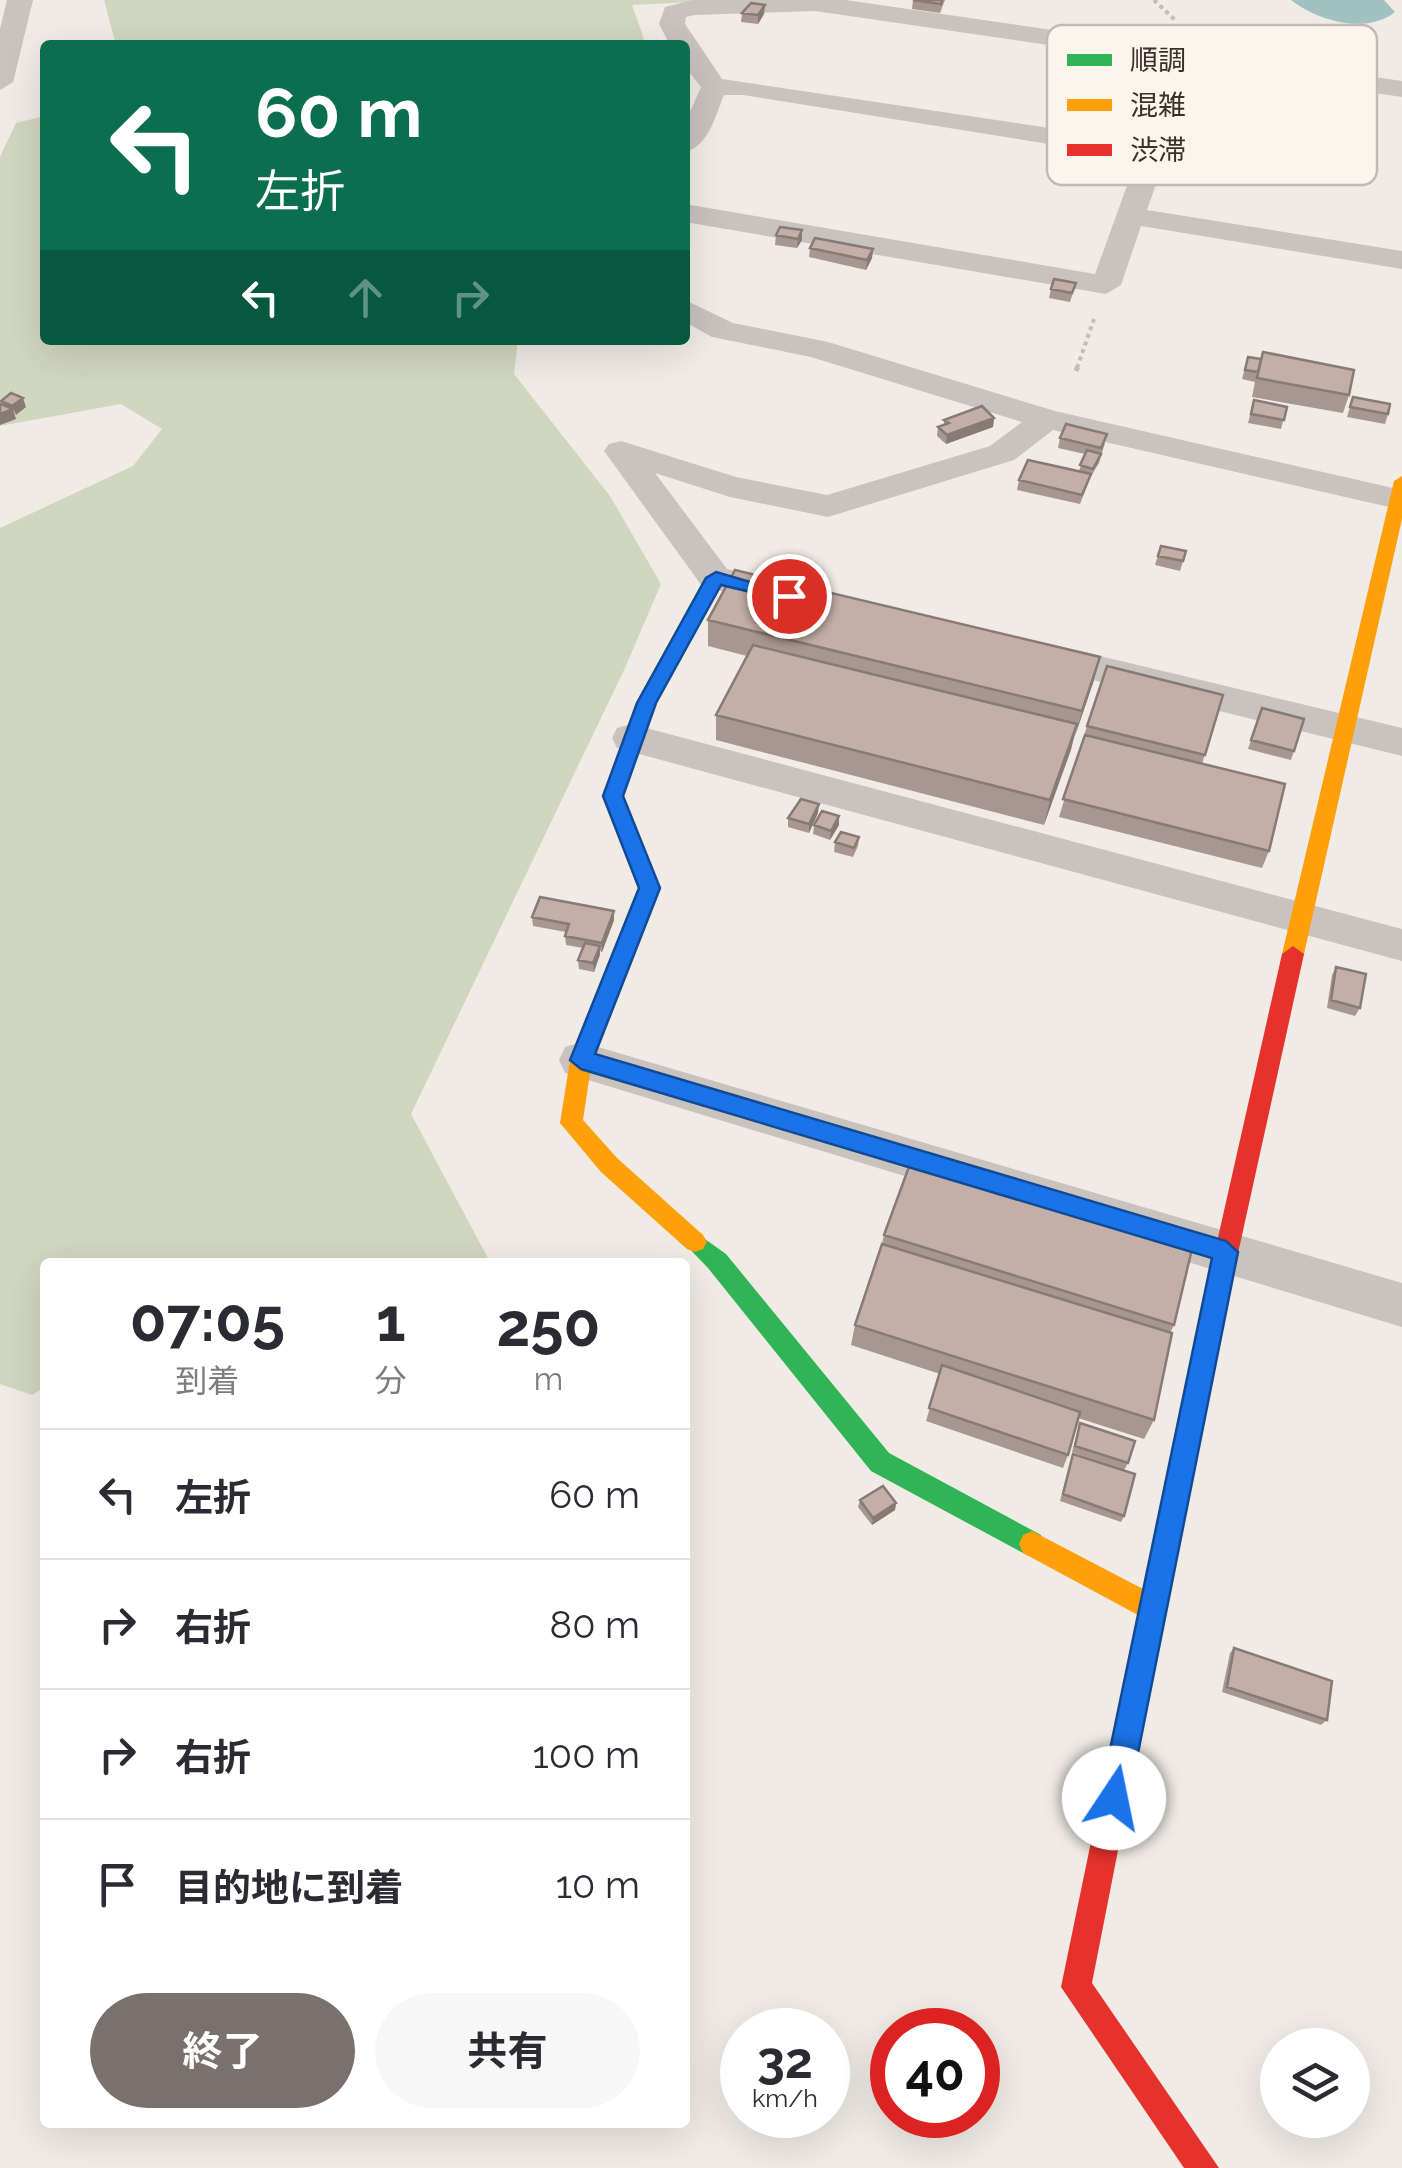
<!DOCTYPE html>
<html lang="ja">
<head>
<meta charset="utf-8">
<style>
	:root { --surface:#fff; --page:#f7f7f7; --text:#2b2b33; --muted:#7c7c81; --line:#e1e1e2; --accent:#7a716c }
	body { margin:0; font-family:Raleway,"Noto Sans JP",sans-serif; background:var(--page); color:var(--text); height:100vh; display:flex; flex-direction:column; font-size:38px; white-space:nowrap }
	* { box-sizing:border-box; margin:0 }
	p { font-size:32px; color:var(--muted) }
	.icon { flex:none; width:55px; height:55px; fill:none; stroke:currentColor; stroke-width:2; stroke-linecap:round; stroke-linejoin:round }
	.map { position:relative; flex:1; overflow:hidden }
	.drawer { position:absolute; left:40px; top:1258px; width:650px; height:870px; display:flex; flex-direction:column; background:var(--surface); border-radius:10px; box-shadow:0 10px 40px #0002 }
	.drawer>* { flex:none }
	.hud { position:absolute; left:40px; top:40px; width:650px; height:305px; border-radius:10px; box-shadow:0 10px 40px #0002; background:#0b6e4f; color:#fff; overflow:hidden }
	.buttons { position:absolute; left:1260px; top:2028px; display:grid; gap:20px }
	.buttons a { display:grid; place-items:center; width:110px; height:110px; border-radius:50%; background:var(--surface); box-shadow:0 10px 40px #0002; font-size:50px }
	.speed { position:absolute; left:720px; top:2008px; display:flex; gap:20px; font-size:50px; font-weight:700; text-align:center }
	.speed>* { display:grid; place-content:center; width:130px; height:130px; border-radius:50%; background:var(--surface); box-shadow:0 10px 40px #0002; line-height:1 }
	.speed small { font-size:25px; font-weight:400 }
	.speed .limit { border:15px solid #d22; background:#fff; color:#111 }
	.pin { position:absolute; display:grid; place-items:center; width:85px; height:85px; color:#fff; margin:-42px; border:5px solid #fff; border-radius:50%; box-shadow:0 2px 10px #0007 }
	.me { position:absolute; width:110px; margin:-55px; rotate:11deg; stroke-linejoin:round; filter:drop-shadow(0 0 8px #0008) }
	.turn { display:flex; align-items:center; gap:35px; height:210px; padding:0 50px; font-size:45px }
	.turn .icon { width:130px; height:130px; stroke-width:2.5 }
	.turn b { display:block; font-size:70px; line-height:85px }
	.lanes { display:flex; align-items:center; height:95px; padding:0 50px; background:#0003; justify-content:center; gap:50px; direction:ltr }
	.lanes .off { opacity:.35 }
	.eta { display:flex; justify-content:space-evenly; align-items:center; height:170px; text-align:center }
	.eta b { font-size:60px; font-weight:700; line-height:70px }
	.button { display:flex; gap:20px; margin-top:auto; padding:20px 50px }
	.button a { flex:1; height:115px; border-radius:60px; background:var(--accent); color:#fff; font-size:40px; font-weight:700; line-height:115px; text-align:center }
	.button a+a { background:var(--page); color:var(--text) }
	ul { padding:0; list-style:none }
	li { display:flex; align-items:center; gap:30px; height:130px; padding:0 50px; border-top:2px solid var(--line) }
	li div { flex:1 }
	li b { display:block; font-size:38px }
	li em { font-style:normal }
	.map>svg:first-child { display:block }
</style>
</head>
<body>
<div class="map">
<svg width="1402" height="2168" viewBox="0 0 1402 2168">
	<rect width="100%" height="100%" fill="#f0ebe5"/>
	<path fill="#d1d6bf" d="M104 0H733L632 5 646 45H116Z
		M45 116V340H518L514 374 610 496 661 584 625 668 411 1114 490 1262H45V1387L32 1395 0 1384V528L133 466 162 429 121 404 0 426V157L16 123Z"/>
	<path fill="#a1c2c1" d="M1291 0H1384L1395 12C1366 35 1318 21 1291 0Z"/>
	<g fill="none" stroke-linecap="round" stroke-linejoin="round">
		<path stroke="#c2bbb6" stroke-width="4" stroke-dasharray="4 4" stroke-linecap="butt" d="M1154 0 1175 20
			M1077 368 1094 319"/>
		<path stroke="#c2bbb6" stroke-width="5" stroke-dasharray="4 4" stroke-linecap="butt" d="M1076 371 1078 366"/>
		<path fill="#c9c3be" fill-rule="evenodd" d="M7 0H33L13 82 0 90V29Z
			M693 0H846L1402 81V97L1197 67 1147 210 1402 251V269L1141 226 1121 285 1106 294 685 222V204L1095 274 1137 158 743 95H724C715 116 709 146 685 152V123L701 87 685 67V45H670L659 24 665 7ZM815 11 1172 63 1143 142 722 79 685 24 686 17 695 15Z
			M685 300 733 323 828 342 1055 411 1402 490V510L1053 430 1014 460 828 517 730 497 655 473 727 569 774 581 779 589 774 597 761 601 702 586 604 451 609 444 621 441 736 477 827 495 990 446 1022 422 811 357 712 337 685 322Z
			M1037 641 1402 728V756L1024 663 1018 654 1024 645Z
			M631 724 1402 929V961L617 748 612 738 617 728Z
			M581 1042 1402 1283V1327L565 1073 559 1060 565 1047Z"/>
		<path fill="#30b455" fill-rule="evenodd" d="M695 1232 726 1254 889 1453 1041 1535 1045 1544 1041 1553 1032 1557 1023 1553 871 1471 708 1268 683 1242 687 1235Z"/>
		<path fill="#ff9f0a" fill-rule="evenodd" d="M1402 476V519L1304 954 1293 962 1282 954 1394 481Z
			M715 572 724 578 656 703 623 796 659 888 592 1060 583 1120 617 1158 703 1235 707 1242 703 1249 695 1252 687 1249 601 1172 560 1123 570 1060 639 888 603 796 636 703 706 578Z
			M1208 1324 1217 1327 1220 1335 1133 1774 1129 1784 1119 1788 1109 1784 1105 1774 1138 1615 1023 1553 1019 1544 1023 1535 1032 1531 1143 1589 1196 1335 1199 1327Z"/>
		<path fill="#e5322d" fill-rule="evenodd" d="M1293 946 1304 954 1220 1335 1217 1343 1208 1346 1199 1343 1196 1335 1282 954Z
			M1119 1760 1129 1764 1133 1774 1092 1983 1219 2168H1184L1061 1987 1105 1774 1109 1764Z"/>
	</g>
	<path fill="#a89690" d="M913 0H945L940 13 912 9Z
		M742 13 764 14 758 24 741 22Z
		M776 235 802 240 797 248 775 245Z
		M810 248 873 249 872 258 866 270 809 257Z
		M1076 283 1070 302 1049 298 1051 289Z
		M1248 357 1349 395 1343 413 1252 397 1255 382 1242 379Z
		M1353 397 1388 414 1385 424 1347 417Z
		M1254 400 1287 407 1281 429 1248 423Z
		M994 418 993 427 946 444 937 436 938 427 944 425V420Z
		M1060 438 1105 443 1099 463 1090 478 1080 504 1017 490 1019 480 1079 471 1085 454 1058 448Z
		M1161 546 1186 551 1180 571 1155 565Z
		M708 620 1100 657 1093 683 1044 825 716 740V715L747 656 708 646Z
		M1223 695 1202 764 1269 851 1262 868 1059 817 1087 726Z
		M1262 708 1294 751 1291 760 1248 749Z
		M818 813 809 833 788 827V818Z
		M814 825H839L830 840 813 834Z
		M859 837 858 846 853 857 834 852 835 842Z
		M614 911V920L602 952 600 951 594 972 579 969 578 960 583 948 566 945 565 936 566 932 533 926 532 917Z
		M1336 967 1360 1008 1355 1016 1327 1008 1332 975Z
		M884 1235 1174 1325 1170 1333 1154 1420 1144 1439 1078 1418 1068 1455 1063 1468 926 1421 940 1374 851 1345 855 1325 882 1244Z
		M1080 1423 1128 1463 1124 1470 1072 1452Z
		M1073 1454 1124 1516 1121 1522 1060 1501Z
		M860 1500 896 1503 895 1510 872 1525 858 1507Z
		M1234 1648 1327 1720 1321 1725 1222 1692 1230 1653Z"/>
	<path fill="#887a75" d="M765 5 764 14 758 24V15Z
		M802 230V240L797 248 798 239Z
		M873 249 872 258 866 270 867 260Z
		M23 398 26 407 16 415 12 406Z
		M13 409 16 419 0 425V414Z
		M994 418 993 427 946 444 947 435Z
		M1100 657 1093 683 1075 736 1082 711Z
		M1077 724 1071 750 1044 825 1050 800Z
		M819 804 818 813 809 833V824Z
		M839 816V825L830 840 831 831Z
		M614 911V920L602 952V943Z
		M600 946V955L594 972 593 963Z
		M896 1503 895 1510 872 1525 873 1518Z"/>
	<path fill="#c3afa7" stroke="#887a75" stroke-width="2.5" d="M913 0H942L941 4Z
		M751 3 765 5 758 15 742 13Z
		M780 227 802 230 798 239 776 235Z
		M815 238 873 249 867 260 810 248Z
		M1054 279 1076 283 1072 293 1051 289Z
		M1263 352 1354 370 1349 395 1257 378Z
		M1248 357 1261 359 1258 372 1245 370Z
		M11 393 23 398 12 406 1 401Z
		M1353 397 1390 404 1388 414 1350 407Z
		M1254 400 1287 407 1284 420 1251 414Z
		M0 404H1L13 409 0 414Z
		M982 406 994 418 947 435 938 427 949 423 944 420Z
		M1066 424 1107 434 1101 448 1060 438Z
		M1087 450 1101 454 1093 469 1080 465Z
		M1028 460 1091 474 1082 495 1019 480Z
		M1161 546 1186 551 1183 561 1158 556Z
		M735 570 1100 657 1082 711 708 620Z
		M753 645 1077 724 1050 800 716 715Z
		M1107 666 1223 695 1205 755 1087 726Z
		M1262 708 1304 719 1294 751 1251 740Z
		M1085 735 1285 784 1269 851 1063 799Z
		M801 799 819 804 809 824 788 818Z
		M822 811 839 816 831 831 814 825Z
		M841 832 859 837 854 848 835 842Z
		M540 897 614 911 602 943 565 936 569 924 532 917Z
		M585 943 600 946 593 963 578 960Z
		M1336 967 1366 974 1360 1008 1331 1000Z
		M910 1164 1192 1249 1174 1325 884 1235Z
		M882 1244 1172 1333 1154 1420 855 1325Z
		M942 1365 1080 1412 1068 1455 929 1408Z
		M1080 1423 1135 1441 1128 1463 1075 1446Z
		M1073 1454 1135 1474 1124 1516 1063 1494Z
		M883 1486 896 1503 873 1518 860 1500Z
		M1234 1648 1332 1681 1327 1720 1227 1687Z"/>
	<path fill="#1a73e8" stroke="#114b97" stroke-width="2.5" d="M716 572 798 596 789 601 721 585 656 703 623 796 660 888 595 1054 1226 1241 1238 1252 1129 1798 1125 1808 1114 1812 1104 1808 1100 1798 1212 1258 581 1069 570 1060 639 888 603 796 637 703 706 578Z"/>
	<rect x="1047" y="25" width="330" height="160" rx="15" fill="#fbf5ee" stroke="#c1bab4" stroke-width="2.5"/>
	<rect x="1067" y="54" width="45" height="12" fill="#30b455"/>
	<rect x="1067" y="99" width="45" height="12" fill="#ff9f0a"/>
	<rect x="1067" y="144" width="45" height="12" fill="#e5322d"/>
	<g font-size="28" fill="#3b302b">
		<text x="1130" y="70">順調</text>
		<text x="1130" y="115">混雑</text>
		<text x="1130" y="160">渋滞</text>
	</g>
</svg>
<div class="buttons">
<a><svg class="icon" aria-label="layers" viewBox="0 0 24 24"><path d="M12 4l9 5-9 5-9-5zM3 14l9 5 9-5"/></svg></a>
</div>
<div class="speed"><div>32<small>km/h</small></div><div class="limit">40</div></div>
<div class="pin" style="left:789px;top:596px;background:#d93025"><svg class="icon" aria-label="arrive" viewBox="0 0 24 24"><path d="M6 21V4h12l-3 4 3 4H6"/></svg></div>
<svg class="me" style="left:1114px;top:1798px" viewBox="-20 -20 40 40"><circle r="19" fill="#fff"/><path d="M0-13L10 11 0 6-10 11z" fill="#1a73e8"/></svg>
<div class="hud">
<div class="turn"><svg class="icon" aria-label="left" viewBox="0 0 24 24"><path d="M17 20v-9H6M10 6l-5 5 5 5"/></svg><div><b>60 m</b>左折</div></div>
<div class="lanes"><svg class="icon" aria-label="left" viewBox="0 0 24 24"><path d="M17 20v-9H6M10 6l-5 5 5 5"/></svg><svg class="icon off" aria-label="ahead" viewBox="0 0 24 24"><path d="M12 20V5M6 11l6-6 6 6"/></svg><svg class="icon off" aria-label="right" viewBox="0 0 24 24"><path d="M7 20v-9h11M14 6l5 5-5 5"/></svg></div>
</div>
<section class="drawer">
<div class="eta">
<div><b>07:05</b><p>到着</p></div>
<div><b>1</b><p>分</p></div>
<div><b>250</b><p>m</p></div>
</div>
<ul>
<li><svg class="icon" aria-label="left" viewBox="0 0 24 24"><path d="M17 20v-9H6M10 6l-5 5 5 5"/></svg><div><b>左折</b></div><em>60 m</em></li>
<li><svg class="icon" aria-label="right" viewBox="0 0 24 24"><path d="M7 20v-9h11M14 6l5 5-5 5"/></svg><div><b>右折</b></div><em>80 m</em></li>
<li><svg class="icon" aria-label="right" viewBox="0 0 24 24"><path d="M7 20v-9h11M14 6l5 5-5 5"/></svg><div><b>右折</b></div><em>100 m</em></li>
<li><svg class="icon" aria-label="arrive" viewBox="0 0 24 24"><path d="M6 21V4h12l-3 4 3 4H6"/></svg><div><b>目的地に到着</b></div><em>10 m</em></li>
</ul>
<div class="button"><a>終了</a><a>共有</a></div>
</section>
</div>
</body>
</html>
